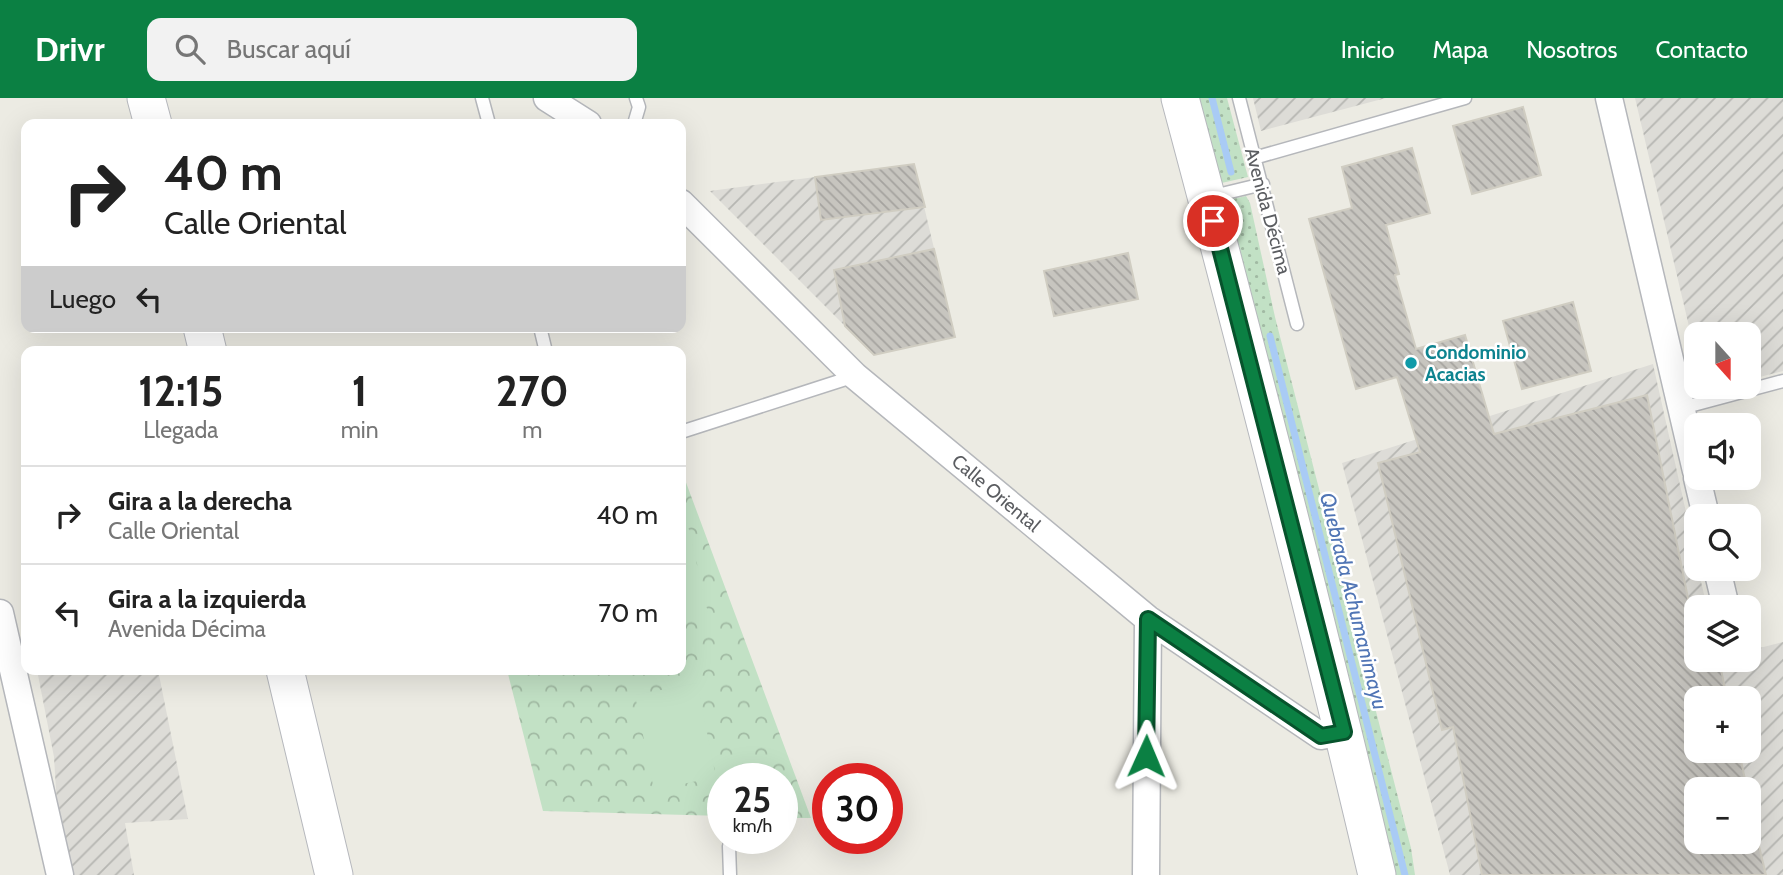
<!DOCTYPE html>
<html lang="es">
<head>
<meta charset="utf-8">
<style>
	:root { --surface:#fff; --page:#f2f2f2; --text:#222; --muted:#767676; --line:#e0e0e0; --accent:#0b8043 }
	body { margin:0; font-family:Cabin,sans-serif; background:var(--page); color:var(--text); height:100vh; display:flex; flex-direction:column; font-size:26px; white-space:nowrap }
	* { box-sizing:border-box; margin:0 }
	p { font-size:23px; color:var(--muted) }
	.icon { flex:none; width:38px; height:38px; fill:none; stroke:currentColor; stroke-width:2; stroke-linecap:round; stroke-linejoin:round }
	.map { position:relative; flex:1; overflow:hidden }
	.panel { position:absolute; left:21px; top:248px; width:665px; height:329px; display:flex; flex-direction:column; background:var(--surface); border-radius:14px; box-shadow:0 7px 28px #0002 }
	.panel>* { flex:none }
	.top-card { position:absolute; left:21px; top:21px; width:665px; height:214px; border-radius:14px; box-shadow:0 7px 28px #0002; background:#fff; color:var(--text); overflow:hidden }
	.needle { width:46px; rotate:159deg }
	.buttons { position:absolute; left:1684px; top:224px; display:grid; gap:14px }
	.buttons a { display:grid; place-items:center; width:77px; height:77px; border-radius:14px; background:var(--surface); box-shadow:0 7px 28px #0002; font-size:35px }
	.speed { position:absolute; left:707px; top:665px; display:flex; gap:14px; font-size:35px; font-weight:700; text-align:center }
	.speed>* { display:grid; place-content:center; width:91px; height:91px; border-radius:50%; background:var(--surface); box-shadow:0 7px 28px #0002; line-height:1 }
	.speed small { font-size:18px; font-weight:400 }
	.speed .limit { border:10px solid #d22; background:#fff; color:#111 }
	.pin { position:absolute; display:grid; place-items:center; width:60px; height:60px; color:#fff; margin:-30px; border:4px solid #fff; border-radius:50%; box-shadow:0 2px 7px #0007 }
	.me { position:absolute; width:77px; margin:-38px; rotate:1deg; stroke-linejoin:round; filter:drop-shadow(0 0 5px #0008) }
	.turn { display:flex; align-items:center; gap:24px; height:147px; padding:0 28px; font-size:32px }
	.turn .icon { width:91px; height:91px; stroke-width:2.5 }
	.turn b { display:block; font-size:49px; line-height:60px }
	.then { display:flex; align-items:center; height:66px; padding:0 28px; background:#0003; gap:14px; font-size:26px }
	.eta { display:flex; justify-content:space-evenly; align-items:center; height:119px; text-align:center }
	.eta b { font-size:42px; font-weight:700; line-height:49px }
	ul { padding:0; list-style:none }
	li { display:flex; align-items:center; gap:21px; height:98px; padding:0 28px; border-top:2px solid var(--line) }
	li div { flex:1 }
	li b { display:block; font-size:26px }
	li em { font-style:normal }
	header { display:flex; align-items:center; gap:42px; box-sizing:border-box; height:98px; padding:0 35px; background:var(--accent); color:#fff }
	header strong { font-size:33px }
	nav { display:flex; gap:38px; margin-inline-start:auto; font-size:24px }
	.search { width:490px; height:63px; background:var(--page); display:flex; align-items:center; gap:18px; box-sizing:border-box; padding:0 24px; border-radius:14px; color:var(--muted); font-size:26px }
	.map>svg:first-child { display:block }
</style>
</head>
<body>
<header>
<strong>Drivr</strong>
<div class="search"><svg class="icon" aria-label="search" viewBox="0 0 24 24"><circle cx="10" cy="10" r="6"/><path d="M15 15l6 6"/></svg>Buscar aquí</div>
<nav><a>Inicio</a><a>Mapa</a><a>Nosotros</a><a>Contacto</a></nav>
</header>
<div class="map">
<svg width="1783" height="777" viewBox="0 0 1783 777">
	<defs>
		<pattern id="industrial-furrows" width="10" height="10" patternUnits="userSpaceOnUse" patternTransform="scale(1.75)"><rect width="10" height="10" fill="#dddcd7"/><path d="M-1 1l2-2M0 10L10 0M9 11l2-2" fill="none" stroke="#b6b6b2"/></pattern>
		<pattern id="grass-dots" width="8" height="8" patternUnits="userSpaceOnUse" patternTransform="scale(1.75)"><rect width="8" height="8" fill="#c2e1c5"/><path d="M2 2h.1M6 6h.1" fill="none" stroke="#a1baa3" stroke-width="1.8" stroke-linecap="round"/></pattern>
		<pattern id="forest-crowns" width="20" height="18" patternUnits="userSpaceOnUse" patternTransform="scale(1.75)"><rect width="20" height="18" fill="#c2e1c5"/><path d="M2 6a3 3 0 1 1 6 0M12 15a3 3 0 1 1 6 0" fill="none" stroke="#a1baa3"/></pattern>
		<pattern id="building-back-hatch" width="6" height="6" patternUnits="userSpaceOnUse" patternTransform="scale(1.75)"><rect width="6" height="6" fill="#c7c5bf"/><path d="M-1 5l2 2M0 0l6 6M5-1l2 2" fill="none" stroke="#a5a39f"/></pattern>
	</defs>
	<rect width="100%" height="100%" fill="#ecebe3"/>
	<path fill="url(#industrial-furrows)" fill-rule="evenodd" d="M1253 0H1386L1261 33Z
		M1635 0H1783V273L1748 282V236H1696V258Z
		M914 66 955 239 874 257 710 93Z
		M1653 266 1696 459V471H1698L1707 509H1696V562H1748V553L1783 544V777H1450L1342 365ZM1696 600H1748V653H1696ZM1696 691H1748V744H1696Z
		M37 572H158L188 721 125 725 134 777H69L58 724 54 659Z"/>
	<path fill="url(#grass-dots)" d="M1196 0H1227L1248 79 1217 86Z
		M1246 98 1250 105 1275 219 1411 750 1415 777H1394L1227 107 1232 101Z"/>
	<path fill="url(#forest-crowns)" d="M681 371 811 720H782V681H723V718L543 713 507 572H681Z"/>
	<path fill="#c2e1c5" d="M681 397 708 515 681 521Z
		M697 585 716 679 654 692 635 597Z"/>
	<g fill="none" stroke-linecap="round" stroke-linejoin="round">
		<path stroke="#a9cbf5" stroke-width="7" d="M1212 0 1231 74
			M1270 238 1405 777"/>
	</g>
	<path fill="url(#building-back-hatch)" stroke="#d0cdc2" stroke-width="2" d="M1523 9 1541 77 1472 96 1453 28Z
		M1412 50 1430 115 1386 127 1399 176 1395 177 1416 251 1465 237 1494 336 1647 297 1696 540V562H1719L1727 600H1696V653H1739L1747 691H1696V744H1758L1766 777H1482L1453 629 1442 632 1378 365 1420 354 1397 279 1356 291 1309 121 1352 110 1342 69Z
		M914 66 925 109 821 122 815 79Z
		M934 151 955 239 874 257 845 228 834 172Z
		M1128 155 1138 201 1054 218 1044 173Z
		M1573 204 1591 273 1522 291 1503 223Z"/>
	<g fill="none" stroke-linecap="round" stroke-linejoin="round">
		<defs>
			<path id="lane" d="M482 0 489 26
				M1239 0 1297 226
				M634 26 639 9 636 0
				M1254 60 1465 0
				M1209 99 1263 86
				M540 229 546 254
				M1682 310 1783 283
				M681 334 855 278
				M729 748 730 777"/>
			<path id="street" d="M547 0 588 26
				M1609 0 1696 373
				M681 105 855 278 1148 521 1321 638 1344 634
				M1697 380 1706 418
				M1717 471 1726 509
				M0 515 60 777
				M1146 777 1148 521"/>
			<path id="secondary" d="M146 0 153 26
				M1180 0C1249 258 1316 517 1377 777
				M202 229 208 254
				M285 572 334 777"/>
		</defs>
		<use href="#lane" stroke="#b5b7bb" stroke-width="15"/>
		<use href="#street" stroke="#b5b7bb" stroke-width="29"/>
		<use href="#secondary" stroke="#b6b8bd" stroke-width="39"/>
		<use href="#lane" stroke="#fff" stroke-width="12"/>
		<use href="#street" stroke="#fff" stroke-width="26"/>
		<use href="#secondary" stroke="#fff" stroke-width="37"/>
	</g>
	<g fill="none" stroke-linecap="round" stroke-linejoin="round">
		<defs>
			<path id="route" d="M1146 658 1148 521 1321 638 1344 634 1213 123"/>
		</defs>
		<use href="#route" stroke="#07532c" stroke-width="18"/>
		<use href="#route" stroke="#0b8043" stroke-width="12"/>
	</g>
	<circle fill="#0f9aa8" stroke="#fff" stroke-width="2.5" cx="1411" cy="265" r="7"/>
	<g text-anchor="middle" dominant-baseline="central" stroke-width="5" stroke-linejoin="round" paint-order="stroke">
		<g font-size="19" fill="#5b5d61" stroke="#fff">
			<text transform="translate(1268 113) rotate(75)">Avenida Décima</text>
			<text transform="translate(996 395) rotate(40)">Calle Oriental</text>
		</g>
		<g font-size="19" font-weight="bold" fill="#0d838f" stroke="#fff" text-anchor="start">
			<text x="1425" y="254">Condominio<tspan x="1425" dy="22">Acacias</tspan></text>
		</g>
		<g font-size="21" font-style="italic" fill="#5075b5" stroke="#fff">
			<text transform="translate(1354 503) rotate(76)">Quebrada Achumanimayu</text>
		</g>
	</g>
</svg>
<div class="buttons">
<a><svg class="needle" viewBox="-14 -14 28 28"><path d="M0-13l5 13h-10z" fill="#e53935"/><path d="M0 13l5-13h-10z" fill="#767676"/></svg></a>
<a><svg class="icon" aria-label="sound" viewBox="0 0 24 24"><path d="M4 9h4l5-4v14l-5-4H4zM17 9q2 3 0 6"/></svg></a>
<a><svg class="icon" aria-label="search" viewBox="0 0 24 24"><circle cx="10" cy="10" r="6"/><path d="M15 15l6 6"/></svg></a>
<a><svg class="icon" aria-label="layers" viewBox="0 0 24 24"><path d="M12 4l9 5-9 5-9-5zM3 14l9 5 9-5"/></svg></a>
<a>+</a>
<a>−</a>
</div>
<div class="speed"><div>25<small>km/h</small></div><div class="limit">30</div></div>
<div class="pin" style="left:1213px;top:123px;background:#d93025"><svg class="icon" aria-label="arrive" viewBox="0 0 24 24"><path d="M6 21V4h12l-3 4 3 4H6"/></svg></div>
<svg class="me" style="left:1146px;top:658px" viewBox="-20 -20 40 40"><path d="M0-17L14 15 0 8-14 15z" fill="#0b8043" stroke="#fff" stroke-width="4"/></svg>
<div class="top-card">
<div class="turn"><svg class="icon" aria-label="right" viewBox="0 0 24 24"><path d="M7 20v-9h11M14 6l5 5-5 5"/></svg><div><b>40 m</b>Calle Oriental</div></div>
<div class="then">Luego<svg class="icon" aria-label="left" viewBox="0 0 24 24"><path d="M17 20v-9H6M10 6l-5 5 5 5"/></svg></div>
</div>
<section class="panel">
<div class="eta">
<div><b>12:15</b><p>Llegada</p></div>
<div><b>1</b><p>min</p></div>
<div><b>270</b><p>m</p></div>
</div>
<ul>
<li><svg class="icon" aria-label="right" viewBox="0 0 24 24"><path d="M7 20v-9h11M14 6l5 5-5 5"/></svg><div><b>Gira a la derecha</b><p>Calle Oriental</p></div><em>40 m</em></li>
<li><svg class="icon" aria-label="left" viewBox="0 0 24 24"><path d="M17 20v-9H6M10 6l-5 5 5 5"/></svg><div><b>Gira a la izquierda</b><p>Avenida Décima</p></div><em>70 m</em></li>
</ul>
</section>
</div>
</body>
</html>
